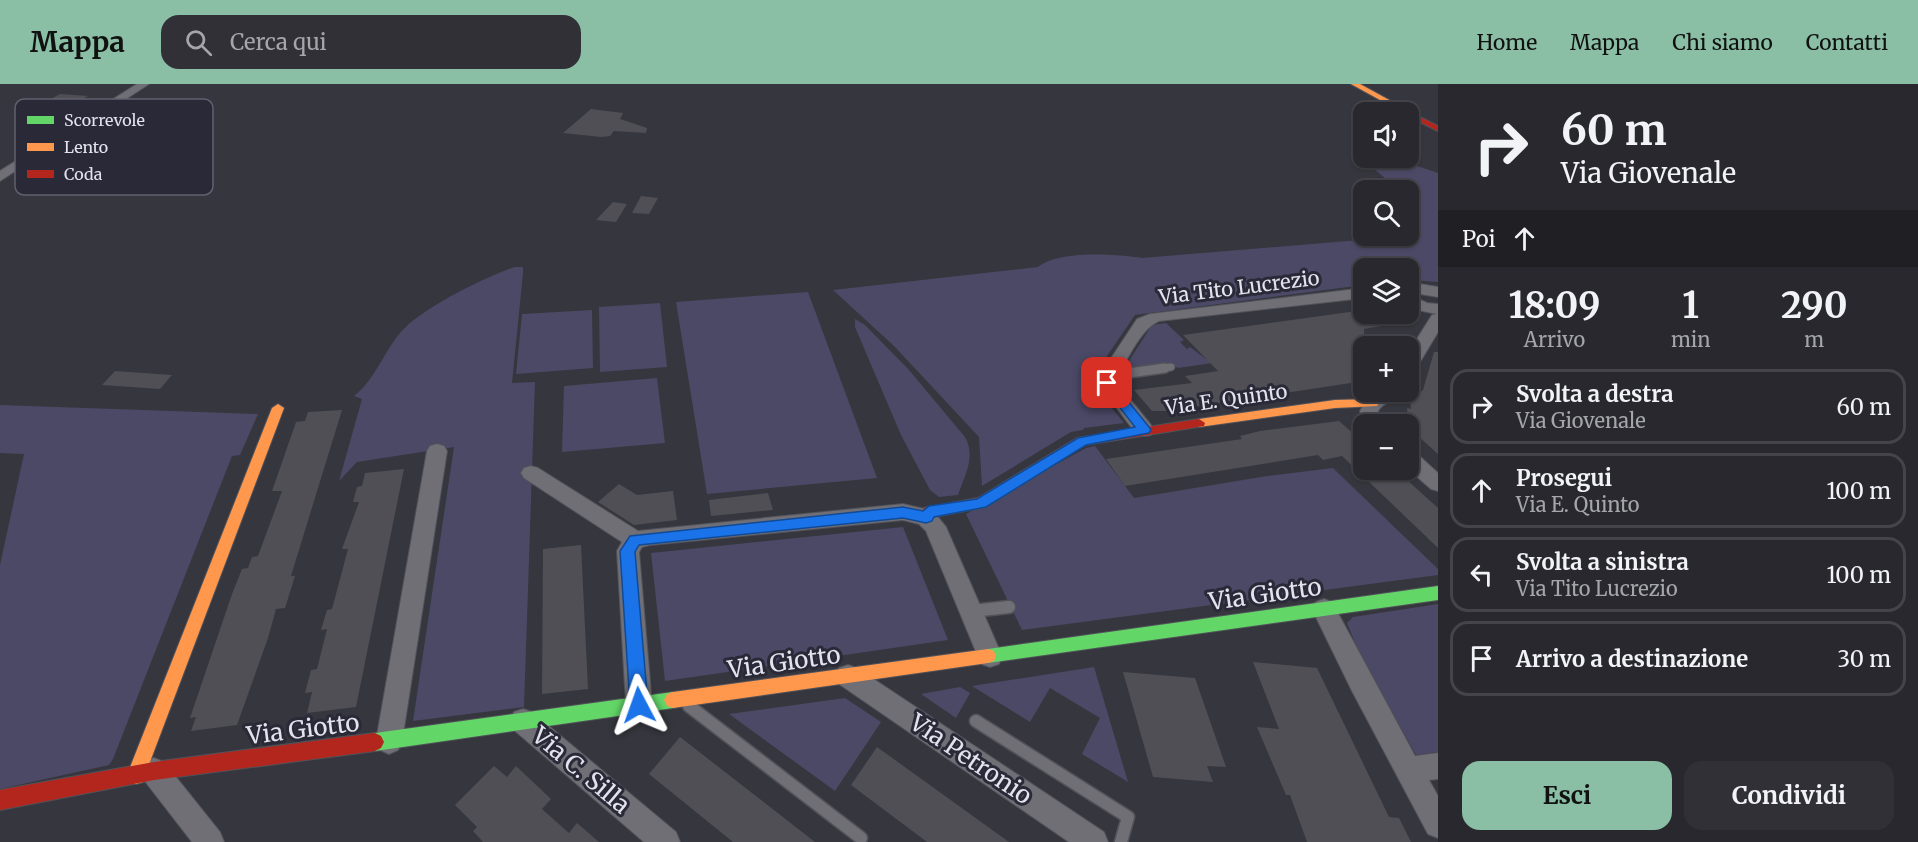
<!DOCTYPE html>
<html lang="it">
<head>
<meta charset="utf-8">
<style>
	:root { --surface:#28282e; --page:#303036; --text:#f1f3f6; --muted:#a5a6aa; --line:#44444a; --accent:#8abfa5 }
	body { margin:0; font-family:Merriweather,serif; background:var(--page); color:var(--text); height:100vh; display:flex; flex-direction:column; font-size:22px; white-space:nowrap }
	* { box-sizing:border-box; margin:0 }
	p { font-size:20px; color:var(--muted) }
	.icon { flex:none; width:33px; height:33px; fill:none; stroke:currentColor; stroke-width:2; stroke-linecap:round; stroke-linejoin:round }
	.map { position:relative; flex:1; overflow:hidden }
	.panel { display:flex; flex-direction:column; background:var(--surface); width:480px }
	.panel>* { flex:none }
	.top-card { background:#28282e; color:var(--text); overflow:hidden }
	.buttons { position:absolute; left:1353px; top:18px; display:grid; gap:12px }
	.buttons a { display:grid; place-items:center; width:66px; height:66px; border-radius:12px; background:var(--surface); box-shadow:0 2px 4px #0004,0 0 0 2px var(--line); font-size:30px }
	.pin { position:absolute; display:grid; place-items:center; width:51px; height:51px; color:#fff; margin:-26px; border-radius:12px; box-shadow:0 3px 9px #0006 }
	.me { position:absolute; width:66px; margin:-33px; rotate:356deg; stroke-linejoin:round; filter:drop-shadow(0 0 4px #0008) }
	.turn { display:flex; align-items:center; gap:21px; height:126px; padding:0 24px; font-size:27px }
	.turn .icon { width:78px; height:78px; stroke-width:2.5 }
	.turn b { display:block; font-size:42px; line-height:51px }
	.then { display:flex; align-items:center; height:57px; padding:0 24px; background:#0003; gap:12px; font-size:22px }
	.eta { display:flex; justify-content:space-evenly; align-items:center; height:102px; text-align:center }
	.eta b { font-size:36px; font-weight:700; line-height:42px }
	.action { display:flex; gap:12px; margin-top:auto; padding:12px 24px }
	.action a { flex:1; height:69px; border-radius:18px; background:var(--accent); color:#111; font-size:24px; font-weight:700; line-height:69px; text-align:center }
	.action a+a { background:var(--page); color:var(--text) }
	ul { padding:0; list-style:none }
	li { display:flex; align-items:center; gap:18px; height:75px; margin:0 12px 9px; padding:0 12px; border:3px solid var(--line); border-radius:18px }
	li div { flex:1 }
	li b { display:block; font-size:22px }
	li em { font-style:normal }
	header { display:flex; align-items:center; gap:36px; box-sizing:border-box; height:84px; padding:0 30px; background:var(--accent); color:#111 }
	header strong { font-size:28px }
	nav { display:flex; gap:33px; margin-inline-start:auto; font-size:21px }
	.search { width:420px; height:54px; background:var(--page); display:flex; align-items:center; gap:15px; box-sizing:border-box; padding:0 21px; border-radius:18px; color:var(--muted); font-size:22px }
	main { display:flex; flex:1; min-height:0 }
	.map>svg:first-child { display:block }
</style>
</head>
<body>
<header>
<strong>Mappa</strong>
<div class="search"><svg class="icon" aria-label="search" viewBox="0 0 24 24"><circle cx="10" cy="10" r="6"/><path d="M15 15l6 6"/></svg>Cerca qui</div>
<nav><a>Home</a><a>Mappa</a><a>Chi siamo</a><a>Contatti</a></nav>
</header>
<main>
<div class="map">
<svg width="1438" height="758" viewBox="0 0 1438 758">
	<rect width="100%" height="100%" fill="#36363e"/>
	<path fill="#4b4966" d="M1360 74H1393L1438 89V198L1409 196 1408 184H1364L1363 201 1135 231 1090 297 1124 339 1084 344 1083 346 1071 348 982 402 979 353 894 262 833 206 1038 183C1059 166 1116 170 1142 174L1408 152V106H1379L1371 100 1390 98Z
		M515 183H523V189L512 299 535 298 524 623 413 637 454 363 357 378 339 397 362 315 354 312C374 297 384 268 400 249 418 226 486 192 515 183Z
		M808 208 877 394 707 410 676 218Z
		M660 219 667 283 600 288 599 223Z
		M592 226 593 284 516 290 522 230Z
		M855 235 865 241 909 286 965 353C976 373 965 391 958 411L939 413 930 406 901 351 855 243Z
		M1166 239 1184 256 1180 258 1187 265 1190 263 1206 275 1224 273 1227 277 1178 284 1170 280 1132 286 1125 283 1152 241Z
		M657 294 665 359 562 368 564 302Z
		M0 321 258 330 240 371 232 372 113 675 109 681 0 705V481L24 370 0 369Z
		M1095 362 1134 414 1267 392 1333 384 1438 485V491L1022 546 966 430 1086 364Z
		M903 443 948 556 665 597 651 469Z
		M1438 520V668L1416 671 1360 571 1347 539 1353 533Z
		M1094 583 1128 698 1082 670 1100 634 1050 604 1030 638 972 602Z
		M960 603 970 609 956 634 921 610Z
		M845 614 881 638 835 707 729 630Z"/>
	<path fill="#4f4f55" d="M60 10 88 12 43 37 15 35Z
		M591 25 623 29 620 35 647 44 646 49 614 47 610 52 601 53 563 49Z
		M641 112 658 114 649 130 632 129Z
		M613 118 627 120 616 138 596 136Z
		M1364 226V230H1405L1406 238 1364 245V297L1165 327H1152L1134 306 1192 299 1185 292 1218 287 1183 251Z
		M1434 268H1438V370L1409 344 1407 324 1411 325 1410 317 1423 306Z
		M115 287 172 291 160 305 102 301Z
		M342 326 291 492H295L285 524 276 525 268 554 237 641 191 647 196 633 190 634 232 510 242 485 248 484 252 473 258 472 282 407H272L296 338 305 337 308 328Z
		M1339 337 1364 359V386H1380L1383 388 1396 386 1438 424V464L1342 372 1323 376 1318 371 1125 402 1106 375 1242 355 1240 352 1260 347Z
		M404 385 356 623 307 629 312 608 305 609 311 586 317 585 327 545 321 546 327 526 332 525 348 465H342L359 418H353L357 403 362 402 365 389Z
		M619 400 637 411 673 407 677 436 634 441 598 418Z
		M768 409 773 426 711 432 709 416Z
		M581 461 588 605 542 610 543 465Z
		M1253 578 1317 584 1389 733 1399 734 1411 758H1307L1290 711H1286L1257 643 1279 645Z
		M1123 588 1195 594 1226 683 1207 682 1213 698 1153 693Z
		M680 653 815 758H733L649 690Z
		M877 663 1009 758H927L851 701Z
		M494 682 507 693 516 682 551 715 542 725 569 749 577 739 599 758H483L473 747 477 743 455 721Z"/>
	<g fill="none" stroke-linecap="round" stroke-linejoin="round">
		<defs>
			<path id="lane-far2" d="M1155 285 1171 283"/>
			<path id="lane-far1" d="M1113 285 1129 289 1165 284"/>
			<path id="lane" d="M972 527 1009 523
				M689 622 861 754
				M976 637 1128 733 1121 758"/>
			<path id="street" d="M137 0H149L0 97V87Z
				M1408 198 1438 203V213L1408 208Z
				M1364 204V214L1159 237C1141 244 1124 280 1116 298L1151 341 1153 346 1151 351 1144 352 1137 351 1098 299 1104 285 1137 235 1150 230Z
				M1408 210 1427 219 1438 220V248L1414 288 1408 289V269L1432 231 1437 230 1417 226 1408 222Z
				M1381 308H1403C1397 317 1383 317 1378 327L1382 340H1364L1360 327 1367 315Z
				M437 360 444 362 447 367 402 657 398 666 389 670 380 666 376 657 427 367 430 362Z
				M1408 366 1415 368 1438 389V407L1431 405 1408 385Z
				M531 382 538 384 638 447 903 420 933 427 946 443 1002 572 999 580 990 583 981 580 926 447 919 440 903 436 650 461 642 463 639 468 652 621 648 629 639 633 630 629 626 621 617 467 622 458 524 394 521 389 524 384Z
				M1324 515 1332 518 1415 672 1438 669V695L1429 696 1438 712V754L1428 750 1352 607 1312 525 1316 518Z
				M848 581 857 584 1104 748 1108 758H1069L839 600 836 592 839 584Z
				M523 625 532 628 676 748 680 758H644L514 646 510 637 514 628Z
				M154 674 164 678 220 748 224 758H192L144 696 141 687 144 678Z"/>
			<path id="fast" d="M1438 502V516L988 579 982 577 980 572 982 567 988 565Z
				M673 608 679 610 682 616 679 622 673 624 375 667 369 664 366 658 369 652 375 649Z"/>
			<path id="slow" d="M1351 0H1360L1411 28 1408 30 1402 28Z
				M1373 315 1379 319 1377 322 1335 324 1199 343 1193 339 1199 335 1335 316Z
				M278 320 284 324 145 691 143 698 136 700 129 698 127 691 272 324Z
				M988 565 994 567 996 572 994 577 988 579 673 624 667 622 664 616 667 610 673 608Z"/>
			<path id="jam" d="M1408 27 1438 42V47L1408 32V28H1405Z
				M1199 335 1205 339 1204 342 1085 361 986 423 934 433 931 437H921L919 433 924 424 978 414 1077 354Z
				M375 649 381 652 384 658 381 664 375 667 154 696 0 726V706L154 678Z"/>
		</defs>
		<use href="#lane-far2" stroke="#52525a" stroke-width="9"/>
		<use href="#lane-far1" stroke="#52525a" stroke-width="12"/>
		<use href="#lane" stroke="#52525a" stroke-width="15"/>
		<use href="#street" stroke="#52525a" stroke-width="2"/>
		<use href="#fast" stroke="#52525a" stroke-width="2"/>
		<use href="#slow" stroke="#52525a" stroke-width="2"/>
		<use href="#jam" stroke="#52525a" stroke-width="2"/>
		<use href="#lane-far2" stroke="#706f76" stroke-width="7"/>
		<use href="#lane-far1" stroke="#706f76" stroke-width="9"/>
		<use href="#lane" stroke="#706f76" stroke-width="12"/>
		<use href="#street" fill="#706f76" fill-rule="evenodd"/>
		<use href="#fast" fill="#63d668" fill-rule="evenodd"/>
		<use href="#slow" fill="#ff974d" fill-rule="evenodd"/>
		<use href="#jam" fill="#b3261e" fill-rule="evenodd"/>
	</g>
	<path fill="#1a73e8" stroke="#114b97" stroke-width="1.5" d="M1107 295 1111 296 1149 343 1151 346 1149 349 1086 361 986 423 934 433 932 437 926 439 903 434 639 461 635 468 648 621 645 627 639 629 633 627 630 621 620 467 630 452 903 423 923 427 929 422 977 415 1078 354 1135 343 1101 299Z"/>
	<g text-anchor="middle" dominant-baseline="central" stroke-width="6" stroke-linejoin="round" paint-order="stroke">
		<g font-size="20" fill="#e3e2ed" stroke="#292938">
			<text transform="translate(1239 203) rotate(-7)">Via Tito Lucrezio</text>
			<text transform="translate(1226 315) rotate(-8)">Via E. Quinto</text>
		</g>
		<g font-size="24" fill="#e3e2ed" stroke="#292938">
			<text transform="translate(1265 510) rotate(-8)">Via Giotto</text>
			<text transform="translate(784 578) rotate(-8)">Via Giotto</text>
			<text transform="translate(303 645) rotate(-7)">Via Giotto</text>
			<text transform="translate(971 675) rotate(34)">Via Petronio</text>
			<text transform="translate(581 686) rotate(40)">Via C. Silla</text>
		</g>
	</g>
	<rect x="15" y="15" width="198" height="96" rx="9" fill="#292938" stroke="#61606e" stroke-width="1.5"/>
	<rect x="27" y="32" width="27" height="8" fill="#63d668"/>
	<rect x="27" y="59" width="27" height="8" fill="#ff974d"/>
	<rect x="27" y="86" width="27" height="8" fill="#b3261e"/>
	<g font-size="16" fill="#e3e2ed">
		<text x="64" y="42">Scorrevole</text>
		<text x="64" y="69">Lento</text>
		<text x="64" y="96">Coda</text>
	</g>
</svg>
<div class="buttons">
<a><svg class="icon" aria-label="sound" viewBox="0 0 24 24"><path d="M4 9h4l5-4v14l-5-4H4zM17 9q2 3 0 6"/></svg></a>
<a><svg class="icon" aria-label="search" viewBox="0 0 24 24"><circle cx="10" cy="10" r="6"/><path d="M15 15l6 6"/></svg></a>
<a><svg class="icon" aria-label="layers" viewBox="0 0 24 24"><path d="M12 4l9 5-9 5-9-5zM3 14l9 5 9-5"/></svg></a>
<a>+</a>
<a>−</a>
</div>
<div class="pin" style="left:1107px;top:299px;background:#d93025"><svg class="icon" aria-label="arrive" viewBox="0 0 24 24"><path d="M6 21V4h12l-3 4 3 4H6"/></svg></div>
<svg class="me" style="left:639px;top:621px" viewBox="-20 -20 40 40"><path d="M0-17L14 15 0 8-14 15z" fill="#1a73e8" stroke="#fff" stroke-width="4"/></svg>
</div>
<section class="panel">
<div class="top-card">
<div class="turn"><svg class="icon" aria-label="right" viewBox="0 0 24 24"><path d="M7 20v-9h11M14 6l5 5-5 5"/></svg><div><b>60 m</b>Via Giovenale</div></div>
<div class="then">Poi<svg class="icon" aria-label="ahead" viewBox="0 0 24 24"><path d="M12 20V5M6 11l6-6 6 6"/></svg></div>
</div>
<div class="eta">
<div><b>18:09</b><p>Arrivo</p></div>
<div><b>1</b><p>min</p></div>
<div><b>290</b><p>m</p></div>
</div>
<ul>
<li><svg class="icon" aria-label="right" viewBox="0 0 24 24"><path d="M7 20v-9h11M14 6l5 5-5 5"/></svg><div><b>Svolta a destra</b><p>Via Giovenale</p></div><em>60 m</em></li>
<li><svg class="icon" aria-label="ahead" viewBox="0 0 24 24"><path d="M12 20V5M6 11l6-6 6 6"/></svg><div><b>Prosegui</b><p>Via E. Quinto</p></div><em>100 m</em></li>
<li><svg class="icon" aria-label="left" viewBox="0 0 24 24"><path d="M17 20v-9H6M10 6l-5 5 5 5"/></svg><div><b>Svolta a sinistra</b><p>Via Tito Lucrezio</p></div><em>100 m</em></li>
<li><svg class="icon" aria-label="arrive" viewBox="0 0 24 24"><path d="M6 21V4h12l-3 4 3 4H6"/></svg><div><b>Arrivo a destinazione</b></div><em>30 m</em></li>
</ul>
<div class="action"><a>Esci</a><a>Condividi</a></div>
</section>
</main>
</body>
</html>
